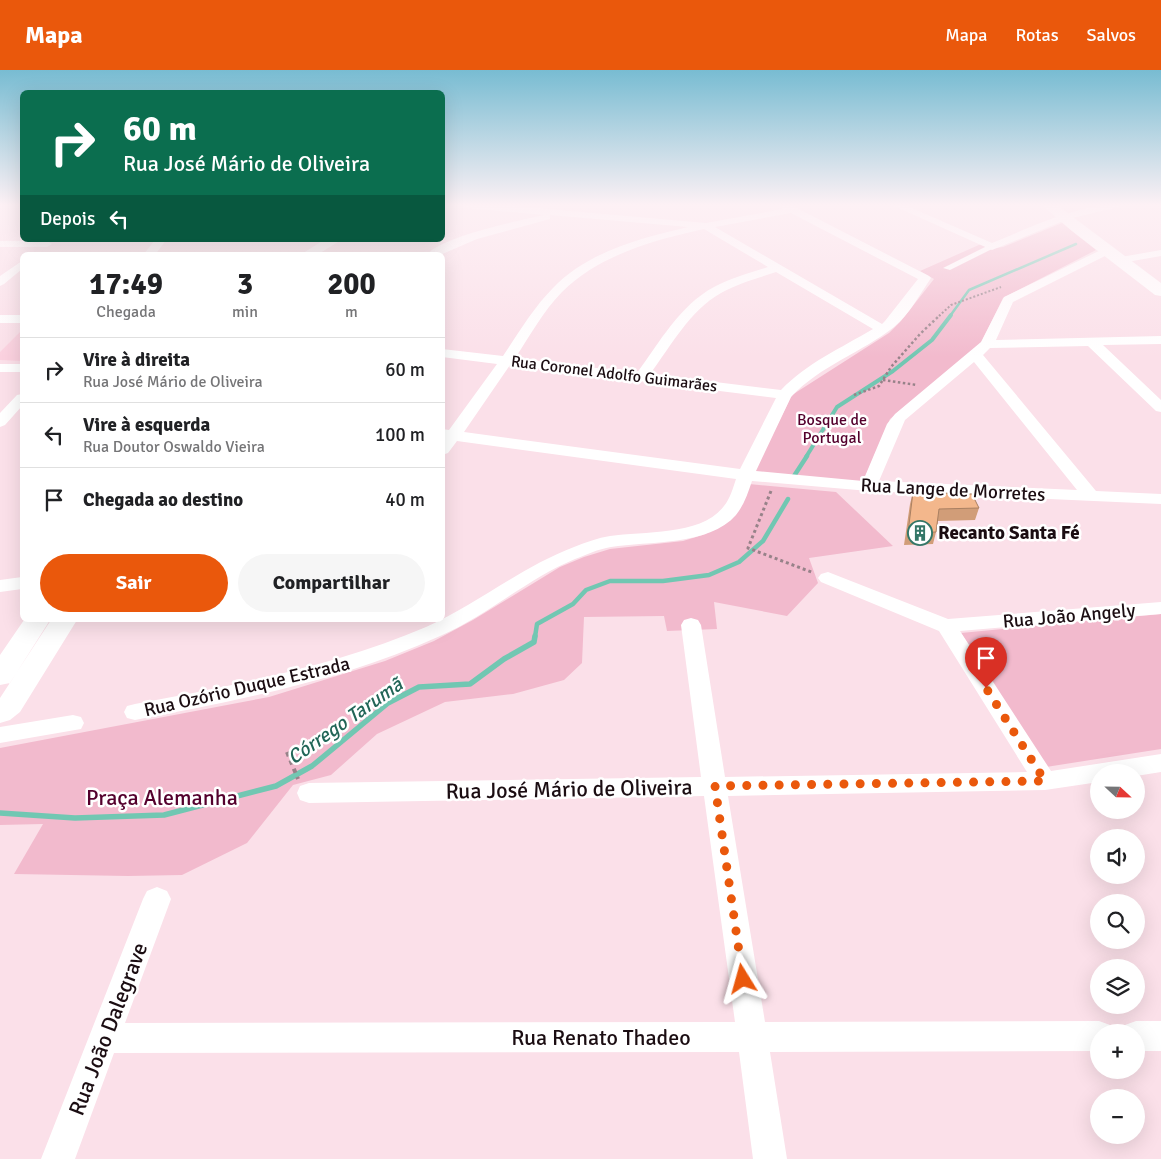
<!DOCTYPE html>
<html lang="pt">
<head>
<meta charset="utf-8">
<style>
	:root { --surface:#fff; --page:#f6f6f6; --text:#202124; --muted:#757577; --line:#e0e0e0; --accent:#ea580c }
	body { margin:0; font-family:Signika,sans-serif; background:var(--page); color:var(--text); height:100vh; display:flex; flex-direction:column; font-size:19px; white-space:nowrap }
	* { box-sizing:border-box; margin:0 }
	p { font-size:16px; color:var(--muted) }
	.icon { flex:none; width:28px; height:28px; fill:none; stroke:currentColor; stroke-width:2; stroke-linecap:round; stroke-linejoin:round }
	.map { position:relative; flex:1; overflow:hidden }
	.panel { position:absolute; left:20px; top:182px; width:425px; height:370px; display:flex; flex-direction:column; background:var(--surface); border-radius:8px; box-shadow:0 5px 20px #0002 }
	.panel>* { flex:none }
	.guide { position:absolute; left:20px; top:20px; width:425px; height:152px; border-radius:8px; box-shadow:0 5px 20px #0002; background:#0b6e4f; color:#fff; overflow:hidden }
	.needle { width:32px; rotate:112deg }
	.tools { position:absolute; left:1090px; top:694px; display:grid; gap:10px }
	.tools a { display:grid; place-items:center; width:55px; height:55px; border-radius:50%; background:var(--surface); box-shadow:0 5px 20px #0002; font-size:25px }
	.pin { position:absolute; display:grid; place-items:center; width:42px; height:42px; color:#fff; margin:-51px -21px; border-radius:50% 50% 50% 0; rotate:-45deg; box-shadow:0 0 5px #0007 }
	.pin .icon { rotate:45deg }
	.me { position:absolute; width:55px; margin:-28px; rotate:352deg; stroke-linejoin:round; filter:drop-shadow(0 0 4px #0008) }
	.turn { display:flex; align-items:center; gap:18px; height:105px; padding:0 20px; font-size:22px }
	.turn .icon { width:65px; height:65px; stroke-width:2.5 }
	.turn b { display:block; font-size:35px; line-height:42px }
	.then { display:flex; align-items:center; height:48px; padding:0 20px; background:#0003; gap:10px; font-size:19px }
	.eta { display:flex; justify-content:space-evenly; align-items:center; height:85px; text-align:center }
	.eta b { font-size:30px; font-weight:800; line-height:35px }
	.button { display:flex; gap:10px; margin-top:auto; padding:10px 20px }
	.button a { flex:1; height:58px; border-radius:30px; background:var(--accent); color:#fff; font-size:20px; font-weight:800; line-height:58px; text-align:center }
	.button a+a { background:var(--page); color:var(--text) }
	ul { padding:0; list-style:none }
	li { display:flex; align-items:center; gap:15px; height:65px; padding:0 20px; border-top:1px solid var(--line) }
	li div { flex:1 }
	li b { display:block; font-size:19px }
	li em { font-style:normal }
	header { display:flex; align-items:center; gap:30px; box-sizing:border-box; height:70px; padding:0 25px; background:var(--accent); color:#fff }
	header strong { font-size:24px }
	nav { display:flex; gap:28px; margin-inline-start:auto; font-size:18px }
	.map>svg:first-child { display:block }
</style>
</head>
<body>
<header>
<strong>Mapa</strong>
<nav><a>Mapa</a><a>Rotas</a><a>Salvos</a></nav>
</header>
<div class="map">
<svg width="1161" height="1089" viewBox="0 0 1161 1089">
	<rect width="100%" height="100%" fill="#fbe0e9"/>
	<path fill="#fbd1df" d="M22 260V291L0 290V282Z"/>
	<path fill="#f2bacd" d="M1062 153 1096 180 1003 228 980 275 890 349 863 412 754 402 792 325 889 263 901 251 934 209 920 201 981 174 996 178 1003 177Z
		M749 414 836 422 893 476 809 488 818 513 787 546 714 532 717 559 667 561 664 546 584 547 582 593 564 610 513 624 445 632 377 664 331 705 293 715 247 773 182 805 128 806 14 804 43 754 0 755V678L269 627 385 591 434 571 473 550 560 497 584 487 610 479 683 471 706 464Z
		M1161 544V679L1046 697 961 563Z"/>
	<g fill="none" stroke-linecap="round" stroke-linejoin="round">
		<path stroke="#71c7b2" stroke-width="2.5" d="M950 246 969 220 1076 174"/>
		<path stroke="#71c7b2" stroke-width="4" d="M806 387 837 337 893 301 932 270 951 245"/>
		<path stroke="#71c7b2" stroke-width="4.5" d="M794 406 807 386
			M535 567 537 554 573 534 586 520 610 511H663L709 505 739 492 763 471 788 429"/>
		<path stroke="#71c7b2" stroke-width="5.5" d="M0 743 75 748 164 745 276 716 312 696 388 633 419 617 470 614 504 589 534 572 535 566"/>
		<path stroke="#978289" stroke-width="2" stroke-dasharray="2 2" stroke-linecap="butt" d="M939 246 951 235 1001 217"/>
		<path stroke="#978289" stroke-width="2.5" stroke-dasharray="2.5 2.5" stroke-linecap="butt" d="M883 310 917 315
			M854 325 879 316 891 297 920 264 940 245"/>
		<path stroke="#978289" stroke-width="3" stroke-dasharray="3 3" stroke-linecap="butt" d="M771 421 748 478 814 503"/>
		<path stroke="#978289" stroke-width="4" stroke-dasharray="4.5 4.5" stroke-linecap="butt" d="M287 682 298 709"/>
		<path fill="#fff" fill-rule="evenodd" d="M1048 135H1079L1050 137Z"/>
		<path fill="#fff" fill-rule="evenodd" d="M989 175 996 177 950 200 943 198Z"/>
		<path fill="#fff" fill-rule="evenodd" d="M461 135H502L706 153 783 139 778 135H791L929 206 931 208C920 224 909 245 894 257 861 283 821 295 791 327L756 401 863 411 887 354 895 344 981 272 1004 227 1105 178H1113L1114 180 1113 182 1013 232 996 270 1161 266V274L1103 275 1161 330V342L1156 341 1088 276 990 278 983 285 1096 421 1161 424V434L869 421 752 411C748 423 744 435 736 445 709 476 648 471 611 477 598 479 586 485 575 489 527 509 488 545 440 566 344 610 239 630 135 650L127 648 124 642 127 636 135 634C234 615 333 597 426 557 476 535 521 497 574 477 586 472 598 468 610 466 644 461 702 466 724 436 730 429 733 418 736 409L457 371 448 383 442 385V359L449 360 497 294 442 287V279L503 286C518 264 533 238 553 218 587 182 641 168 688 157L550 145V149L477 169 440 185H426C443 166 517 151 544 145L466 138ZM791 143 918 209 885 251 882 254 715 157ZM704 159 768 197C750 203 731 208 714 217 680 235 659 273 637 303L515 288C530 266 543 241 562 222 599 185 654 170 704 159ZM776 202 873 259C841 278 807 293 781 320L650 304C671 276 690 240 721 223 739 213 758 208 776 202ZM974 292 1077 420 879 411 905 350ZM510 295 776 328 740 399 464 362Z
			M892 135H905L992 173C1034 156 1075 135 1121 135L1119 137 1068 149 992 180Z
			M155 170H166L155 185H143Z
			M0 171H47L52 174 47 177H0Z
			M1161 180V186L1121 193 1115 190 1121 187Z
			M22 191V199L4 214 0 216V206Z
			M0 245H22V253H0Z
			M0 294H22V302H0Z
			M22 324V336L5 355 0 357V343L17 325Z
			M828 502 948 549 1161 532V544L960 561 1051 701 1161 684V702L1136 706V702H1099V712L1045 720 728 726 765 952 1099 951 1110 955 1113 962H1099V981L770 982 787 1089H753L739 982 114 983 75 1089H41L143 829 147 821 157 817 167 821 171 829 125 953 735 952 704 726 309 733 300 730 297 723 300 716 309 713 701 707 681 555 684 550 691 548 698 550 701 555 725 707 1027 702 939 561 821 512 818 508 821 504Z
			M22 507V519L0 522V510Z
			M73 645 81 647 84 653 81 659 0 673V657Z
			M1136 951H1161V981H1136V962H1122L1125 955Z"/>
		<path fill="#fff" fill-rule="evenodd" d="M324 170H341L317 185H300Z
			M24 550H50L10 613 0 615V585Z
			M51 550H77L20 642 10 650 0 653V628Z"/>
		<path fill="#fff" fill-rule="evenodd" d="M1042 135H1057L1161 213V226L1155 225 1072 161Z"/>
	</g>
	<path fill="#d19d78" d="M913 422 979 438 975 450 938 451 936 462 933 474 904 475 910 434Z"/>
	<path fill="#f3b78c" stroke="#aa8062" d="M913 422 972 424 979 438 939 439 936 462 908 463Z"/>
	<linearGradient id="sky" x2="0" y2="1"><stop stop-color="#78bcd2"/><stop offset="0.47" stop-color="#fdf1f5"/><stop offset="1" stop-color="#fdf1f5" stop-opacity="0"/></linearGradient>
	<rect width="1161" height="287" fill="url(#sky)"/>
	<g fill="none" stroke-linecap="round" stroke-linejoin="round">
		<path stroke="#ea580c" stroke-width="9" stroke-dasharray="0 16.2" d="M743 909 715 716 1045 711 986 618"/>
	</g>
	<defs>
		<symbol id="building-ring" viewBox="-11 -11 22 22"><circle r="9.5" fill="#fff" stroke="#347768" stroke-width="1.5"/><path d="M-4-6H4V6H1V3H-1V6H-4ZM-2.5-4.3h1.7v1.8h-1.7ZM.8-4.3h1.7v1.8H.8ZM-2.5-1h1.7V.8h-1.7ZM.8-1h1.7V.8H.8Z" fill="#347768"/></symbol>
	</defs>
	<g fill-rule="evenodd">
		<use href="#building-ring" x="906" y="449" width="28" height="28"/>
	</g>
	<g text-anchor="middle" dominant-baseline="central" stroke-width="5" stroke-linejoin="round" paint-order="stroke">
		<g font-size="16" fill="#1b0d12" stroke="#fff">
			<text transform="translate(614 304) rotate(7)">Rua Coronel Adolfo Guimarães</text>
		</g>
		<g font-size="16" fill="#54002d" stroke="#fff">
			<text x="832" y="350">Bosque de<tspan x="832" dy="18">Portugal</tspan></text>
		</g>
		<g font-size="19" fill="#1b0d12" stroke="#fff">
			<text transform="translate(953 420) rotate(3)">Rua Lange de Morretes</text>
			<text transform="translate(1069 546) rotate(-5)">Rua João Angely</text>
			<text transform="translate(247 617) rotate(-13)">Rua Ozório Duque Estrada</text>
		</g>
		<g font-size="19" font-weight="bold" fill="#1b0d12" stroke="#fff" text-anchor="start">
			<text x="938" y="463">Recanto Santa Fé</text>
		</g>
		<g font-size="20" font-style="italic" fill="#216557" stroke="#fff">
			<text transform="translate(345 651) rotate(-35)">Córrego Tarumã</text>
		</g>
		<g font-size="22" fill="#1b0d12" stroke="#fff">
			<text transform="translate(569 719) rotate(-1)">Rua José Mário de Oliveira</text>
			<text transform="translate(108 959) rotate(-69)">Rua João Dalegrave</text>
			<text x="601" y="967">Rua Renato Thadeo</text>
		</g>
		<g font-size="22" fill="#54002d" stroke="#fff">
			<text x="162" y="727">Praça Alemanha</text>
		</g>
	</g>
</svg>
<div class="tools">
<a><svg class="needle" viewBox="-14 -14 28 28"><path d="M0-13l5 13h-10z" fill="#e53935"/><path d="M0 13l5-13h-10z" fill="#757577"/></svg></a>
<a><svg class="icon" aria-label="sound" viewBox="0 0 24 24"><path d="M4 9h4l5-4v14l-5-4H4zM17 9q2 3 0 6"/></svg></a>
<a><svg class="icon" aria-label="search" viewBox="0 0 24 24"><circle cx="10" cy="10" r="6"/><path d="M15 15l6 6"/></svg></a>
<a><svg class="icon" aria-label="layers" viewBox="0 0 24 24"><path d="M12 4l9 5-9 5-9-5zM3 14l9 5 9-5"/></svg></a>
<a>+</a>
<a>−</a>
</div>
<div class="pin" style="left:986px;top:618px;background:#d93025"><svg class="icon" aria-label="arrive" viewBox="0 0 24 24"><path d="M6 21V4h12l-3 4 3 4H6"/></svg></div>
<svg class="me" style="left:743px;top:909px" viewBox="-20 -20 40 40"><path d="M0-17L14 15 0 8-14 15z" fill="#ea580c" stroke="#fff" stroke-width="4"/></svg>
<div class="guide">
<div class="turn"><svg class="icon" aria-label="right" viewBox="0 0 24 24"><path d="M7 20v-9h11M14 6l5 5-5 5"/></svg><div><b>60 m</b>Rua José Mário de Oliveira</div></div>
<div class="then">Depois<svg class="icon" aria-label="left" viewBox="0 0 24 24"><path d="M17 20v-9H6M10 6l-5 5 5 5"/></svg></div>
</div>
<section class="panel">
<div class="eta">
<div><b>17:49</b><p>Chegada</p></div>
<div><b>3</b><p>min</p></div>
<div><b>200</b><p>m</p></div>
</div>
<ul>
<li><svg class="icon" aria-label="right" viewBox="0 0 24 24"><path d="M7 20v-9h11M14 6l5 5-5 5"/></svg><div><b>Vire à direita</b><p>Rua José Mário de Oliveira</p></div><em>60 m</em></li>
<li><svg class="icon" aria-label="left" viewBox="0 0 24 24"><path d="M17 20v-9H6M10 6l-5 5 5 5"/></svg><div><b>Vire à esquerda</b><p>Rua Doutor Oswaldo Vieira</p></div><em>100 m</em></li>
<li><svg class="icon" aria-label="arrive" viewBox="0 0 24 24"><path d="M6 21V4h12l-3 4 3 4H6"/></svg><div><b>Chegada ao destino</b></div><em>40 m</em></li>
</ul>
<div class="button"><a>Sair</a><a>Compartilhar</a></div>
</section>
</div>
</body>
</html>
